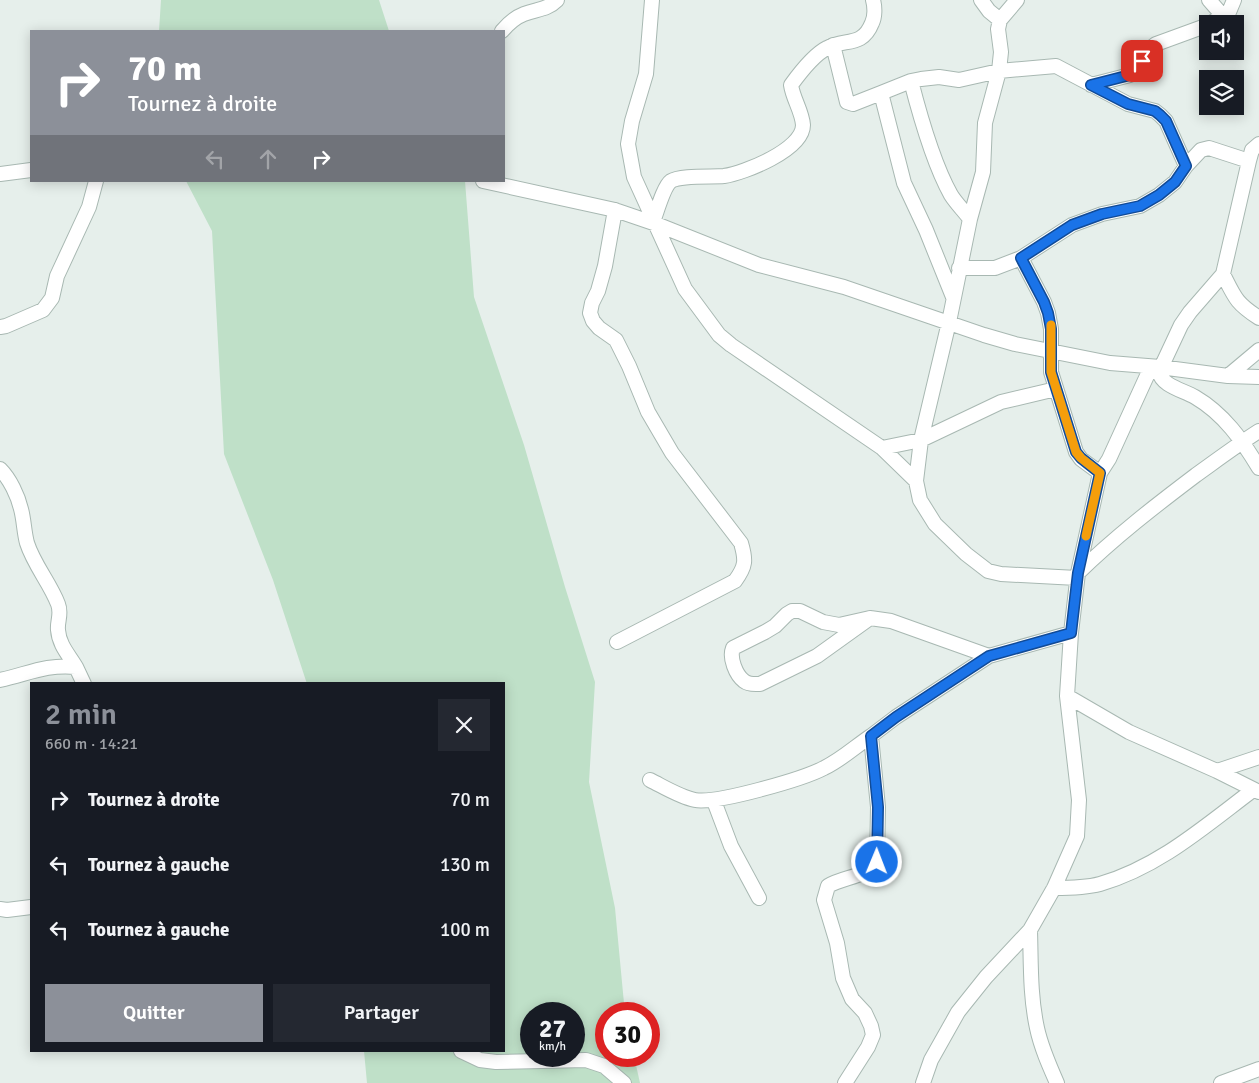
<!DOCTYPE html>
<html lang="fr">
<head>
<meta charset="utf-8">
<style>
	:root { --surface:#171b24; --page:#242831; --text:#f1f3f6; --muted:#9ea1a6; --accent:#8c9099 }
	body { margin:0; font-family:Signika,sans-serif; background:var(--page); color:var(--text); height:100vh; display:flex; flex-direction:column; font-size:19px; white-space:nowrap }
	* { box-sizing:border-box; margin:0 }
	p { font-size:16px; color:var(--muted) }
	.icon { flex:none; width:28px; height:28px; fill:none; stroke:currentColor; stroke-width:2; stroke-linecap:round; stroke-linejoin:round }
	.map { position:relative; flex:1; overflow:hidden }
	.details { position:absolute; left:30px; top:682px; width:475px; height:370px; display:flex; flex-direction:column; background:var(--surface); border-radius:0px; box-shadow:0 2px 12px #0003 }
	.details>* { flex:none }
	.banner { position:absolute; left:30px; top:30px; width:475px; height:152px; border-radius:0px; box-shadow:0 2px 12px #0003; background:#8c9099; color:#fff; overflow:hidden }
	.buttons { position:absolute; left:1199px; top:15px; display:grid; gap:10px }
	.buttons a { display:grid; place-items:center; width:45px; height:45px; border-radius:0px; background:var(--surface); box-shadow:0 2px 12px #0003; font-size:25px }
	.speed { position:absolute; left:520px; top:1002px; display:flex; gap:10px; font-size:25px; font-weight:700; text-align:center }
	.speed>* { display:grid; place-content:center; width:65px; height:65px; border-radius:50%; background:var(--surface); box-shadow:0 2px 12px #0003; line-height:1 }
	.speed small { font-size:12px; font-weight:400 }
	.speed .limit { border:8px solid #d22; background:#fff; color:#111 }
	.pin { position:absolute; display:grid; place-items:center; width:42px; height:42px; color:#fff; margin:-21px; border-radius:10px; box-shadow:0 2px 8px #0006 }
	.me { position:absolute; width:55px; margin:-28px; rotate:1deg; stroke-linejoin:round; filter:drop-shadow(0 0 4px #0008) }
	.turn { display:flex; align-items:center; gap:18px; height:105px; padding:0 15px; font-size:22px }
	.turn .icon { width:65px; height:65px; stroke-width:2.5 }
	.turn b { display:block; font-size:35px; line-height:42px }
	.lanes { display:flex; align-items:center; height:48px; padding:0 15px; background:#0003; justify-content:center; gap:25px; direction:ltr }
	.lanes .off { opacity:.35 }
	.round { display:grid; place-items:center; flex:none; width:52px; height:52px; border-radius:0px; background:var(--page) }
	.summary { display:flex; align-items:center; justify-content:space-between; height:85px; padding:0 15px }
	h1 { font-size:30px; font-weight:600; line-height:38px; color:var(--accent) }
	.action { display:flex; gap:10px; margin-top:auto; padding:10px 15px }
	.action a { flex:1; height:58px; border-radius:0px; background:var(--accent); color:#fff; font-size:20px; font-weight:600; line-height:58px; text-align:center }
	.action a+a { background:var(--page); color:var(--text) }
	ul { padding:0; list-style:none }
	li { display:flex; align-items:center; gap:15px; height:65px; padding:0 15px }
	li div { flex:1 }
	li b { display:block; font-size:19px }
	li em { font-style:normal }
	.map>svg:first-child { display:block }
</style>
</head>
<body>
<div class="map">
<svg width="1259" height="1083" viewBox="0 0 1259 1083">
	<rect width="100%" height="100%" fill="#e6efeb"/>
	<path fill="#bfe0c8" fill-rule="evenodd" d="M161 0H379L389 31H159Z
		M186 181H465L474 297 524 445 565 587 595 682 589 782 615 908 625 1014H606V1056H634L640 1083H367L364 1051H504V684H307L273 580 224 454 212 231ZM531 1014H574V1056H531Z"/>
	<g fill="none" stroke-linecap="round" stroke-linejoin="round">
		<defs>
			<path id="minor" d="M652 0 646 74 632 121 628 144 634 177 685 289 719 335 731 345 882 448 916 481
				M981 0 989 11 1000 20
				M1017 0 1000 20 998 29 1001 52 999 71 985 123 983 172 970 219 949 322 921 440 916 481 920 500 935 524 966 554 988 571 1001 574 1077 578
				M1209 0 1223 16
				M1209 24 1229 12 1234 0
				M502 31C508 24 516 17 524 14 537 9 547 10 557 0
				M833 45 847 102 853 104 881 93
				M911 81C920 116 933 163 951 195 956 203 964 211 970 219
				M1091 85 1130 75 1151 48 1156 44 1208 25
				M1259 144 1252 150 1249 161 1223 274 1190 312 1181 325 1159 372C1162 386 1183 390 1195 397 1224 414 1242 440 1259 468
				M0 174 31 170
				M483 181 615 210 656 224 759 265 844 287 984 335 1015 344 1110 363 1160 367 1228 376 1259 377
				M615 210 605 266 598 291 592 303 590 313 593 321 599 328 616 340 629 366 648 412 672 453 741 543C746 560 746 566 735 581L617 642
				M654 219C657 211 664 186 671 181 680 175 712 177 724 176 744 173 803 150 803 125 802 111 793 99 791 85 799 74 815 54 827 48 845 38 862 48 872 23 875 17 875 7 873 0
				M1021 258 1072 225 1102 214 1140 206 1159 195 1175 182 1186 166 1201 150 1209 148 1249 161
				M959 268H995L1021 258 1044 302 1048 313 1051 329V372L1076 452 1081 459 1100 473
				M1223 274C1235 298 1236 303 1259 318
				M953 297 926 230 904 183 881 93 911 81 921 79 939 77 959 80 999 71 1056 66 1128 104 1155 111 1160 115 1166 121 1186 166
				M0 327 6 326 43 310 52 298 57 276 89 207 96 181
				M1228 376 1259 350
				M882 448 921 440 1001 402 1056 389
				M0 469C10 479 18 496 21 509 24 520 24 532 27 543 34 565 50 583 58 604 62 614 57 621 58 630 59 645 69 655 76 667
				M1078 573C1115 537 1155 506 1196 475 1217 460 1237 445 1259 431
				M870 618 817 656 760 684C755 684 749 685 744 681 736 675 729 658 733 648L765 632 775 626 787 614 792 611H800L823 622 839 625 870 618 891 621 989 656
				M0 680C28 674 46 664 76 667L84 684
				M1067 696 1129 732 1217 771 1259 792
				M1217 771 1259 757
				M650 780C664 787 680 797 695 800 717 804 803 779 824 768 841 760 856 746 871 736
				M714 801 731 846 759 898
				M1054 888C1069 888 1085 888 1100 884 1159 867 1205 826 1253 790
				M0 909 7 910 31 907
				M1030 930C1031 963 1030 996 1037 1028 1041 1047 1049 1065 1057 1083
				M461 1051 480 1060 496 1062 586 1060 604 1066 624 1083
				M845 1083 868 1047 873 1035 871 1026 865 1013 852 999 843 978 837 943 824 900 828 886C845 876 865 878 877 862L878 807 871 736 896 717 989 656 1071 633
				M923 1083 931 1060 958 1012 986 977 1030 930 1054 888 1077 836 1079 800 1067 696 1071 633 1078 573 1100 473 1109 459 1151 367
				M1221 1083 1259 1069"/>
		</defs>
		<use href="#minor" stroke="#a8b8b2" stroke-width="16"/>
		<use href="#minor" stroke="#fff" stroke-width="14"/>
	</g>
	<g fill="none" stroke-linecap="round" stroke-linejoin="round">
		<defs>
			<path id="route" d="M877 862 878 807 871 736 896 717 989 656 1071 633 1078 573 1100 473 1081 458 1076 452 1051 372V329L1048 313 1044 302 1021 258 1072 225 1102 214 1140 206 1159 195 1175 182 1186 166 1166 121 1160 115 1155 111 1128 104 1091 85 1130 75 1142 61"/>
		</defs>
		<use href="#route" stroke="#114b97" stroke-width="12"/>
		<use href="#route" stroke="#1a73e8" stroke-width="9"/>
		<path stroke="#f59e0b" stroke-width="9" d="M1051 325V372L1076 452 1081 458 1100 473 1086 536"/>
	</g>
</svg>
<div class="buttons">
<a><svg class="icon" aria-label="sound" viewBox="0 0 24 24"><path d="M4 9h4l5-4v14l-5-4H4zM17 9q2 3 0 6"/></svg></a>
<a><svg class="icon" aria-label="layers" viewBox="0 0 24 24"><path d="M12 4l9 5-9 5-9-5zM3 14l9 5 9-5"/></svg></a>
</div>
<div class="speed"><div>27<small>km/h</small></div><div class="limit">30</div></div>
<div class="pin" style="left:1142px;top:61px;background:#d93025"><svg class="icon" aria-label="arrive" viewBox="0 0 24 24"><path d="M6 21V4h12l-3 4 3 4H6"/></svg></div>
<svg class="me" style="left:877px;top:862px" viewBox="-20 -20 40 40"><circle r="17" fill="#1a73e8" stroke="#fff" stroke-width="3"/><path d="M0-11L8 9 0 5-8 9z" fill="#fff"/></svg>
<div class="banner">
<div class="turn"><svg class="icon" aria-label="right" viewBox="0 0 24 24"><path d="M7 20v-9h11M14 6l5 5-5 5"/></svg><div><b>70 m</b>Tournez à droite</div></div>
<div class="lanes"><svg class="icon off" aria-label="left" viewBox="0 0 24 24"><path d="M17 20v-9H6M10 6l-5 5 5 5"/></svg><svg class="icon off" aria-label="ahead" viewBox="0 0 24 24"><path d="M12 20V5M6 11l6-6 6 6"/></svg><svg class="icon" aria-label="right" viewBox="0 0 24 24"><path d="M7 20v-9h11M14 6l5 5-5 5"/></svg></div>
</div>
<section class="details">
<div class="summary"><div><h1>2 min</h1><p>660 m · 14:21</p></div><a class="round"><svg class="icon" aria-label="close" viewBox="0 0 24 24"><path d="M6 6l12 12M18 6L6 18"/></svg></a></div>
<ul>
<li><svg class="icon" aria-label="right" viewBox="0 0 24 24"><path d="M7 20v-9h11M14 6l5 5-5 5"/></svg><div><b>Tournez à droite</b></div><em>70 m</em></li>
<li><svg class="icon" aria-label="left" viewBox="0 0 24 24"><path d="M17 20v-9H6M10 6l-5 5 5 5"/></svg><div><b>Tournez à gauche</b></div><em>130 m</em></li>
<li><svg class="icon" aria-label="left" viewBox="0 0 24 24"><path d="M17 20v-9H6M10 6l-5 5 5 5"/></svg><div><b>Tournez à gauche</b></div><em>100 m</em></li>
</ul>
<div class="action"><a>Quitter</a><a>Partager</a></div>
</section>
</div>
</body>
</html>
